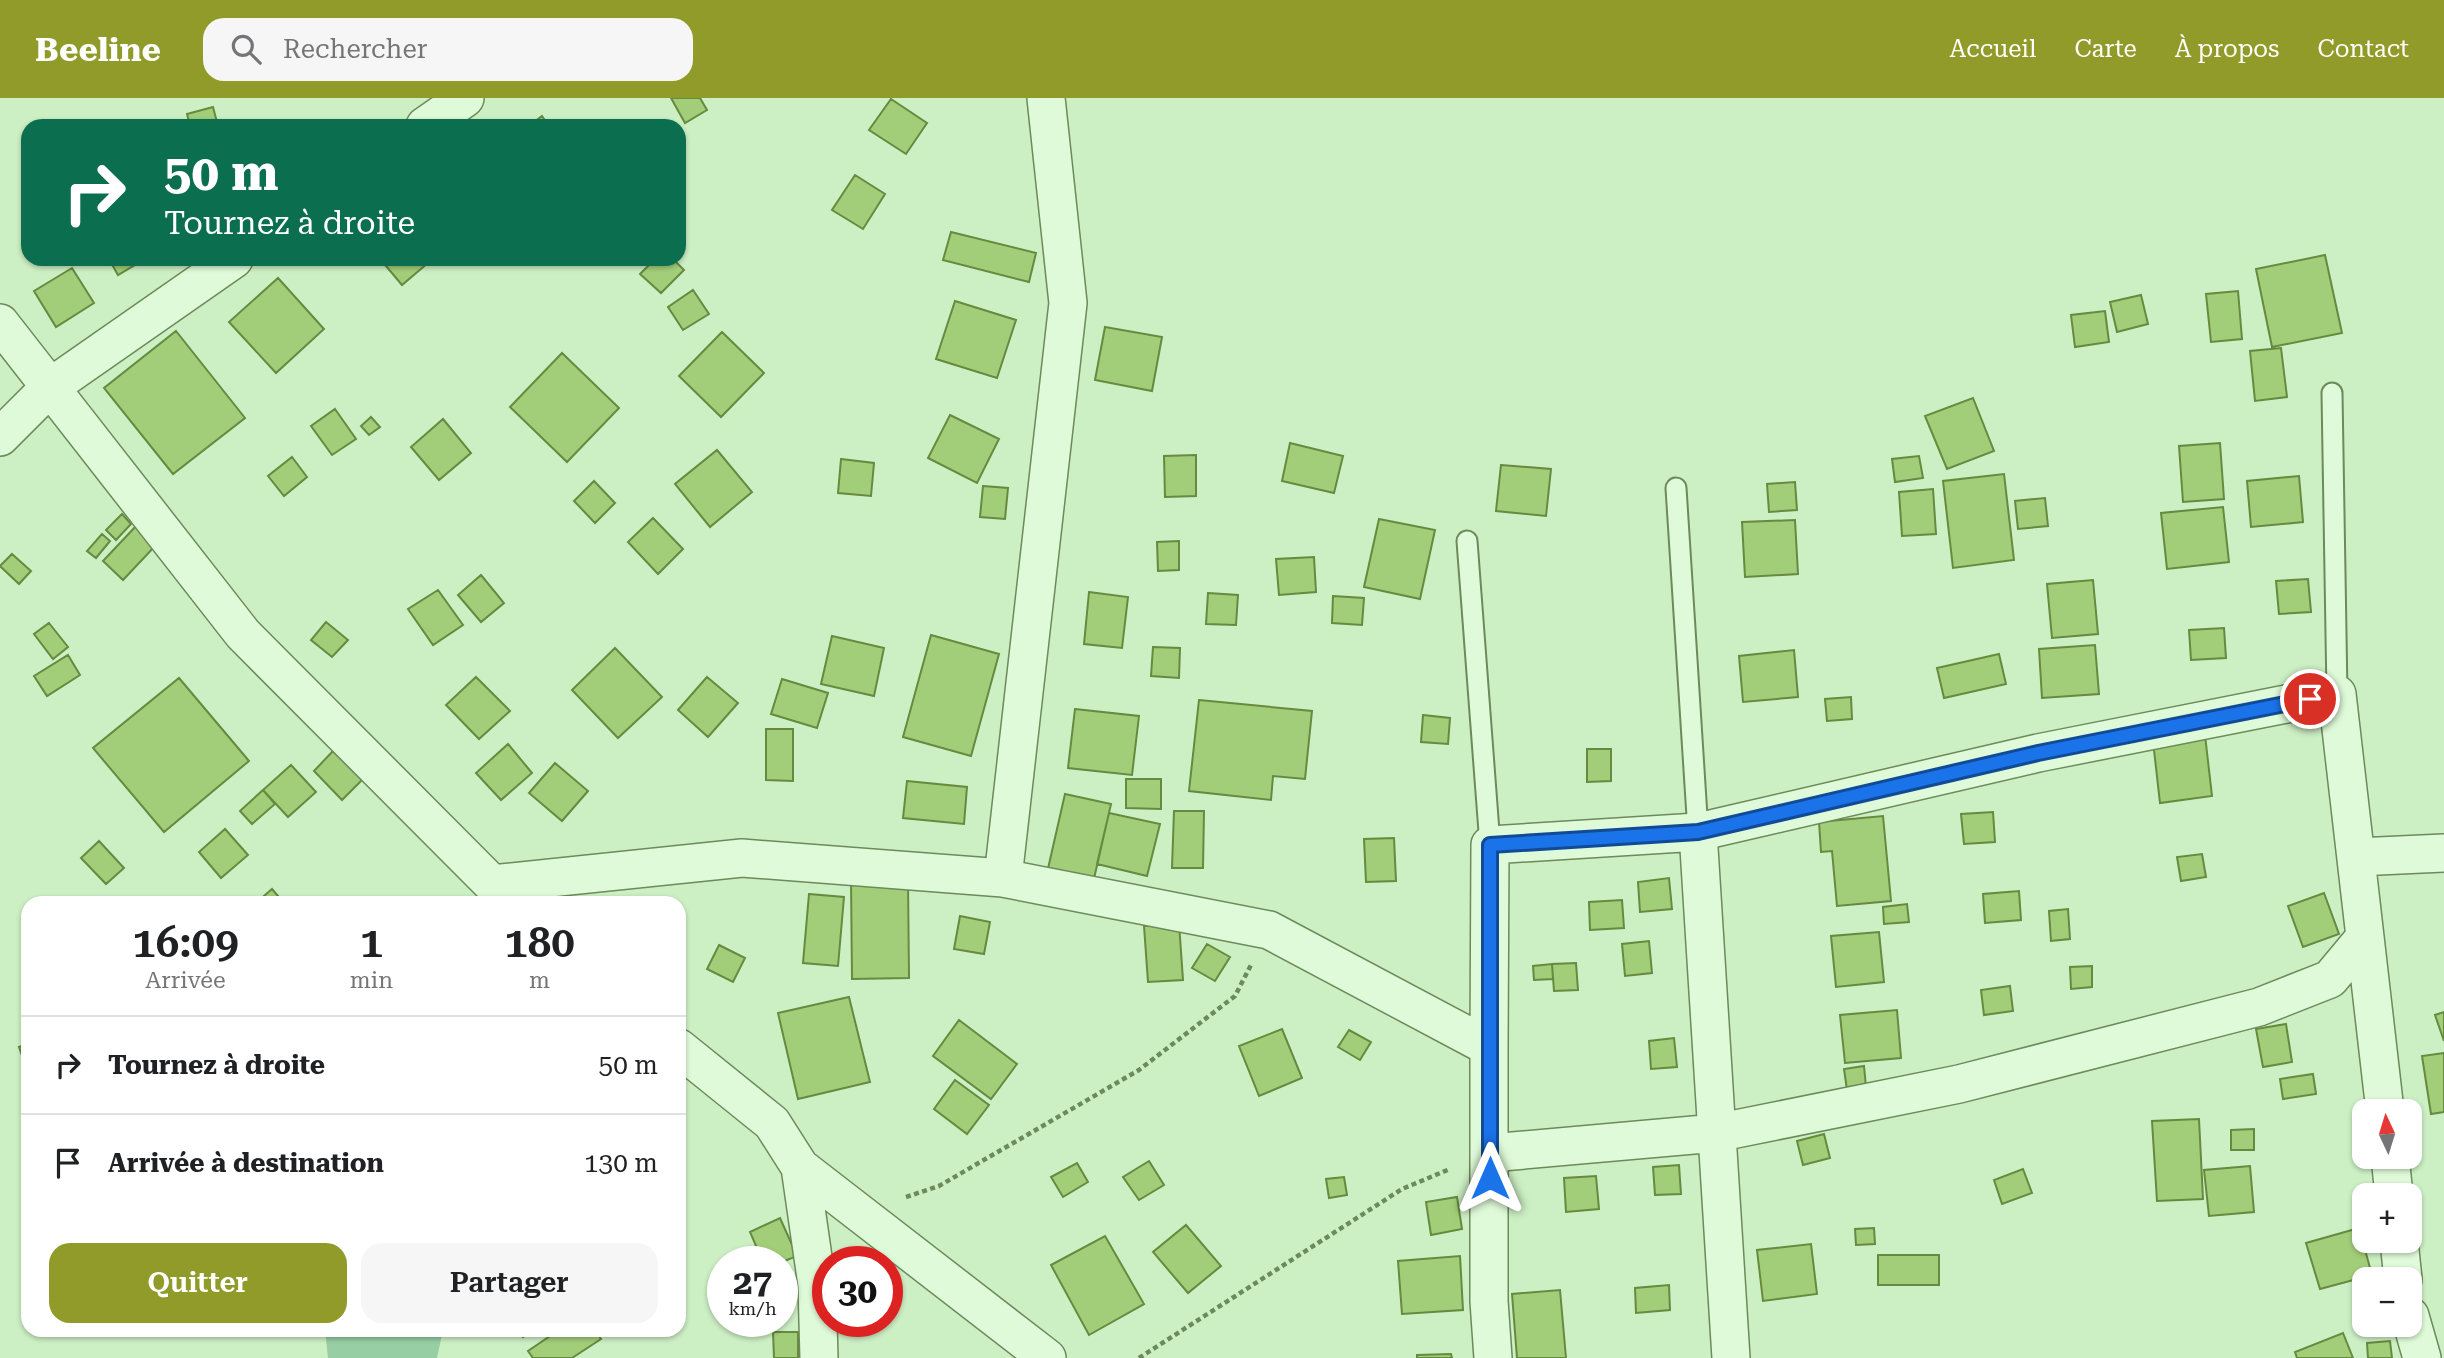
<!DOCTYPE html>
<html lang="fr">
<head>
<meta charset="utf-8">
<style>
	:root { --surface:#fff; --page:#f6f6f6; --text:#202124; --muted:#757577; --line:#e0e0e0; --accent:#919b29 }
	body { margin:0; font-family:"Roboto Serif",serif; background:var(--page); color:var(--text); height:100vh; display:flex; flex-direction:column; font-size:26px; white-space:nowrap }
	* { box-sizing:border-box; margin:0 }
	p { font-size:23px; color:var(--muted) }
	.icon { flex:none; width:38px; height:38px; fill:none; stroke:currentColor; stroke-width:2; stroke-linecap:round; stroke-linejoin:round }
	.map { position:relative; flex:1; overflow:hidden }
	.drawer { position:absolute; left:21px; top:798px; width:665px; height:441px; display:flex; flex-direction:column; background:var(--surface); border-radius:21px; box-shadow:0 2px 5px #0004 }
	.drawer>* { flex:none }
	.top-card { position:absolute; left:21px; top:21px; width:665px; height:147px; border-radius:21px; box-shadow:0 2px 5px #0004; background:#0b6e4f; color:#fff; overflow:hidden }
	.needle { width:46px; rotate:356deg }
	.tools { position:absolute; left:2352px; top:1001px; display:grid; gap:14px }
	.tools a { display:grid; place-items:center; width:70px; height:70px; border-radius:14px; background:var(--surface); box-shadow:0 2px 5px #0004; font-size:35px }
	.speed { position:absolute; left:707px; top:1148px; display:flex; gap:14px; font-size:35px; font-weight:700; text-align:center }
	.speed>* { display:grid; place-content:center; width:91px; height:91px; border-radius:50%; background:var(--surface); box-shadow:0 2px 5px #0004; line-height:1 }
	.speed small { font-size:18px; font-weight:400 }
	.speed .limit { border:10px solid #d22; background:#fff; color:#111 }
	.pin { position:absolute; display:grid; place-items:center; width:60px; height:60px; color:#fff; margin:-30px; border:4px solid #fff; border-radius:50%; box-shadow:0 2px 7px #0007 }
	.me { position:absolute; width:77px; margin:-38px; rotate:0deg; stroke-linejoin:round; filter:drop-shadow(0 0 5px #0008) }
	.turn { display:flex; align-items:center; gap:24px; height:147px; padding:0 28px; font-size:32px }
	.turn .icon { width:91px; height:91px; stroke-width:2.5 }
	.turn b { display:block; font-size:49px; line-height:60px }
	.eta { display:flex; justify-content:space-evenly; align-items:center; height:119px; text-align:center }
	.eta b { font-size:42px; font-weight:600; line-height:49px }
	.action { display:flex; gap:14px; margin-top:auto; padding:14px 28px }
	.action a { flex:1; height:80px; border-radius:21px; background:var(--accent); color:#fff; font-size:28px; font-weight:600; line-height:80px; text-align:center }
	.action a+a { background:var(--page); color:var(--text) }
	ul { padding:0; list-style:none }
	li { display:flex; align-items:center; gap:21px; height:98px; padding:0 28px; border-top:2px solid var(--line) }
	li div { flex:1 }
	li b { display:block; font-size:26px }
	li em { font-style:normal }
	header { display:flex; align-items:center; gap:42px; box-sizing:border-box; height:98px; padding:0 35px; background:var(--accent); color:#fff }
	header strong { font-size:33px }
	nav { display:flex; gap:38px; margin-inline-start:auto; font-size:24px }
	.search { width:490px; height:63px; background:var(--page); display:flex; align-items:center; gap:18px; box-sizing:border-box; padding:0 24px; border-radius:21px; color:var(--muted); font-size:26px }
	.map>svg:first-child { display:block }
</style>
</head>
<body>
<header>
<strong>Beeline</strong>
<div class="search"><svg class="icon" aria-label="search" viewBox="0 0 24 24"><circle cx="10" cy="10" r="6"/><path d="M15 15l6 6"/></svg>Rechercher</div>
<nav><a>Accueil</a><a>Carte</a><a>À propos</a><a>Contact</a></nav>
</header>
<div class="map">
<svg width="2444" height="1260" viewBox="0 0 2444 1260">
	<rect width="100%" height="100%" fill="#cdefc4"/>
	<path fill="#98cea3" d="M325 1232H443L437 1260H328Z"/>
	<path fill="#a3ce79" stroke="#668a3f" stroke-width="2" d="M671 0H700L707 12 685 25Z
		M891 1 927 25 906 56 869 32Z
		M213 9 218 28H190L187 16Z
		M542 18 549 28H529Z
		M855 77 885 96 863 131 832 112Z
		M951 134 1036 155 1029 184 943 162Z
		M2325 157 2342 235 2272 249 2256 171Z
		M109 161H145L118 177Z
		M380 161H424L428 165 402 187Z
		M655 161H673L684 172 661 195 640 176Z
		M72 170 94 205 56 229 34 193Z
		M278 180 324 231 276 275 229 224Z
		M693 192 709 216 683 232 668 209Z
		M2238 193 2242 241 2211 244 2206 196Z
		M2141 197 2148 226 2117 234 2110 204Z
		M955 203 1016 222 997 280 936 261Z
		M2105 213 2109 244 2075 249 2071 217Z
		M1105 229 1162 239 1152 293 1095 282Z
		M176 233 245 320 173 376 104 290Z
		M722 234 764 275 721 319 679 278Z
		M2281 250 2287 299 2255 303 2250 253Z
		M562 255 619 310 567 364 510 309Z
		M1973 300 1994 353 1947 371 1925 318Z
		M335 311 356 341 332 357 311 328Z
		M950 317 999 341 977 385 928 360Z
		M371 319 380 329 369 337 361 328Z
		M443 321 471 355 439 382 411 349Z
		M1290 345 1343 358 1334 395 1282 383Z
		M2220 345 2224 401 2183 404 2179 348Z
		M717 352 752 394 710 429 675 386Z
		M1196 357V398L1165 399 1164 358Z
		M1919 358 1923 380 1895 384 1892 361Z
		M292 359 307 379 284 398 268 378Z
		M841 361 874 365 871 398 838 395Z
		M1501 367 1551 371 1546 418 1496 413Z
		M2004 376 2014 462 1953 470 1943 383Z
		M2299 378 2303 424 2251 429 2247 383Z
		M594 383 615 405 595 425 574 403Z
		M1795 384 1797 412 1769 414 1767 386Z
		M983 388 1008 390 1005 421 980 419Z
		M1933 391 1936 436 1902 438 1899 394Z
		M2045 400 2048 428 2018 431 2015 403Z
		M2223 409 2229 464 2167 471 2161 415Z
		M122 416 131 426 116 442 106 432Z
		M653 420 683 451 658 476 628 444Z
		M1379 421 1435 432 1420 501 1364 489Z
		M1795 422 1798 476 1745 479 1742 424Z
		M137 427 157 446 123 482 103 463Z
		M102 436 110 443 96 460 87 453Z
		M1179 443V472L1158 473 1157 444Z
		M12 456 31 473 19 486 0 468Z
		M1314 459 1316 494 1279 497 1276 461Z
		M481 477 504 505 481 524 458 497Z
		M2308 481 2311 514 2279 516 2276 483Z
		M2093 482 2098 536 2052 540 2047 486Z
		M438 492 463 527 433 547 408 511Z
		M1089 494 1128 499 1122 550 1084 546Z
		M1208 495 1238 497 1236 527 1206 526Z
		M1333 498 1364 500 1362 527 1332 525Z
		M326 524 348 542 332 559 311 542Z
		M49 525 68 549 53 561 34 536Z
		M2224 530 2226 560 2191 562 2189 532Z
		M931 537 999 556 971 658 903 639Z
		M832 538 884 550 874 598 821 586Z
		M2095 547 2099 596 2042 600 2039 551Z
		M1153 549 1180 550 1179 580 1151 578Z
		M615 550 662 599 618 640 572 592Z
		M1794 552 1798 599 1743 604 1739 558Z
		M1999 556 2006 586 1944 600 1937 570Z
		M68 557 80 577 47 598 34 578Z
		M476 579 510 613 479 641 446 607Z
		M707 579 738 605 708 639 678 612Z
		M179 580 249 663 164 734 93 650Z
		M782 581 828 595 817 630 771 616Z
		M1851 599 1852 621 1827 623 1825 601Z
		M1199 602 1312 613 1305 681 1273 678 1271 702 1189 693Z
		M1075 611 1139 618 1132 677 1068 670Z
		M1423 617 1450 620 1448 646 1421 644Z
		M766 631H793V683L766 682Z
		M2205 637 2212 698 2160 705 2153 643Z
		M508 646 532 675 501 702 476 675Z
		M1587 651H1611V683L1587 684Z
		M333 653 362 682 342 702 314 673Z
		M555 665 588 693 562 723 529 695Z
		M291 667 316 694 288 719 263 692Z
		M1126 681H1161V711L1126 710Z
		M907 683 967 689 964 726 903 720Z
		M263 692 275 706 252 726 240 713Z
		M1065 696 1111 706 1093 785 1047 775Z
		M1174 713H1204L1203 770H1172Z
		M1993 714 1995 744 1964 746 1961 716Z
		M1109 715 1160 726 1147 778 1097 766Z
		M1883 718 1891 803 1837 808 1832 753 1821 754 1819 724Z
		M225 731 248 757 221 780 199 754Z
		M1394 740 1396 783 1366 784 1364 741Z
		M99 743 124 770 106 786 81 760Z
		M2202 756 2206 779 2181 783 2177 759Z
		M1669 780 1672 811 1640 814 1638 784Z
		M851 782H908L909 880 852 881Z
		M272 791 284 805H256Z
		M2019 793 2021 822 1985 825 1983 796Z
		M2324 795 2339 836 2303 849 2288 808Z
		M809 796 844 799 838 868 803 865Z
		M1622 802 1624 830 1590 832 1589 804Z
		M1907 806 1909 824 1884 826 1883 809Z
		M2068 811 2070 841 2051 843 2049 813Z
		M960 818 990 824 984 856 954 851Z
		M1179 825 1183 882 1148 884 1144 828Z
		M1879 834 1884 884 1836 889 1831 838Z
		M1649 843 1652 875 1625 878 1622 846Z
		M1207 846 1230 859 1215 883 1192 870Z
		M719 847 745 860 733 884 707 871Z
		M1576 865 1578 892 1554 893 1552 866Z
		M1552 866 1553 881 1534 882 1533 868Z
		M2092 868V889L2071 891 2070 869Z
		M2010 888 2013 913 1984 917 1981 892Z
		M849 899 870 984 798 1001 778 915Z
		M1897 912 1901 960 1845 965 1840 917Z
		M2444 914V943L2435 917Z
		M959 922 1017 966 991 1001 933 958Z
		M2286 926 2292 964 2263 969 2256 931Z
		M1282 931 1302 980 1259 998 1239 948Z
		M1349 932 1371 944 1360 962 1338 949Z
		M1674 940 1677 969 1651 971 1649 943Z
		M28 946V975L19 949Z
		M2444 955V1014L2431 1016 2422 958Z
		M1864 968 1866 989 1847 992 1844 971Z
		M2313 976 2316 996 2283 1001 2280 981Z
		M955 982 989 1007 967 1036 934 1011Z
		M2199 1021 2203 1101 2157 1103 2152 1023Z
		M2254 1031V1052H2231V1032Z
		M1824 1036 1830 1060 1803 1067 1797 1043Z
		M1149 1063 1164 1087 1139 1102 1123 1079Z
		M1077 1065 1088 1084 1063 1099 1051 1079Z
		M1679 1067 1681 1096 1655 1097 1653 1069Z
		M2250 1068 2254 1114 2209 1118 2204 1072Z
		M2023 1071 2032 1095 2002 1106 1994 1082Z
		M1596 1078 1599 1111 1566 1114 1564 1080Z
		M1344 1079 1347 1097 1329 1100 1326 1081Z
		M1457 1099 1462 1131 1431 1137 1426 1104Z
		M780 1120 797 1158 782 1164H763L750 1134Z
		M1186 1127 1221 1168 1188 1195 1153 1154Z
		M1874 1130 1875 1146 1856 1147 1855 1131Z
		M2359 1130 2372 1177 2320 1191 2306 1145Z
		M1105 1138 1144 1206 1089 1237 1051 1167Z
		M1811 1146 1817 1196 1763 1203 1757 1152Z
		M1878 1157H1939V1187H1878Z
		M1460 1158 1463 1212 1402 1216 1398 1163Z
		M1669 1187 1670 1212 1636 1215 1635 1190Z
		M1560 1192 1566 1260H1517L1512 1196Z
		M519 1232H534L523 1239Z
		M559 1232H595L601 1241 572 1260H533L528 1253Z
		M773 1234H798V1260H774Z
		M2343 1235 2353 1260H2297L2295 1254Z
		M2390 1243 2392 1260H2368L2367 1245Z
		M1451 1256 1452 1260H1417V1257Z"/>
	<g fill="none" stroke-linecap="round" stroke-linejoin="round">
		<defs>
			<path id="service" d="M2332 295 2337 596
				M1676 390 1698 734
				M1467 443 1490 747"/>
			<path id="minor" d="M425 28 465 0
				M0 225 243 536 510 804
				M0 339 49 290 234 161
				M1698 734 1731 1260
				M2357 759 2444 755
				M1003 780 1068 205 1046 0
				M492 786 742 760 1003 780 1269 832 1489 949V1203L1493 1260
				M2365 839 2385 1013
				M1489 949 1490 747 1698 734 2038 655 2337 596 2365 839 2330 881 2259 909 1959 986 1716 1035 1490 1055
				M679 950 772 1025 800 1069 817 1187 819 1260
				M2390 1059 2394 1097
				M800 1069 1047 1260
				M2399 1143 2403 1181
				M2410 1218 2422 1260"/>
		</defs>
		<use href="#service" stroke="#6c8a5a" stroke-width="23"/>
		<use href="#minor" stroke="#6c8a5a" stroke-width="40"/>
		<path stroke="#6c8a5a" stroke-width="4.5" stroke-dasharray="5 3.5" stroke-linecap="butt" d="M906 1099 939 1088 1139 972 1235 898 1251 867
			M1139 1260 1402 1091 1450 1071"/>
		<use href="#service" stroke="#dffad8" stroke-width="19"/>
		<use href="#minor" stroke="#dffad8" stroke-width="37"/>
	</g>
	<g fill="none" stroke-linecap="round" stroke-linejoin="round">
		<defs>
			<path id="route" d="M1490 1080V747L1698 734 2038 655 2310 601"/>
		</defs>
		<use href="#route" stroke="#114b97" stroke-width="18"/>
		<use href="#route" stroke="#1a73e8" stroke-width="12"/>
	</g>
</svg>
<div class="tools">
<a><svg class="needle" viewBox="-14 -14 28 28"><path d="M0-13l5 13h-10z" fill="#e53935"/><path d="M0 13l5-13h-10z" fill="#757577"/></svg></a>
<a>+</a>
<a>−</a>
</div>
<div class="speed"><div>27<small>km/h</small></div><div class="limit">30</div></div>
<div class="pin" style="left:2310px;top:601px;background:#d93025"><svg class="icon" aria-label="arrive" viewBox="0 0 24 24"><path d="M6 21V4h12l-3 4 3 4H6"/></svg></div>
<svg class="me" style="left:1490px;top:1080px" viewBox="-20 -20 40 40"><path d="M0-17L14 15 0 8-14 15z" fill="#1a73e8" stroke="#fff" stroke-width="4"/></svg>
<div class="top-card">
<div class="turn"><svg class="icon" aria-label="right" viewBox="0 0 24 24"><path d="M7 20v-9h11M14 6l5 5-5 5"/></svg><div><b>50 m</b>Tournez à droite</div></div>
</div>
<section class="drawer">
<div class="eta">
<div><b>16:09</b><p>Arrivée</p></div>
<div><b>1</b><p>min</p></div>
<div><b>180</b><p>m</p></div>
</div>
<ul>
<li><svg class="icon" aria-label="right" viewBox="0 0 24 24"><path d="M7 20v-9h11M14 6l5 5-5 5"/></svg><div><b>Tournez à droite</b></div><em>50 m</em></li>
<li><svg class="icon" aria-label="arrive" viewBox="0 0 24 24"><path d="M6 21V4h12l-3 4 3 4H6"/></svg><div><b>Arrivée à destination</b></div><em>130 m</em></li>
</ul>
<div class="action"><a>Quitter</a><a>Partager</a></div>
</section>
</div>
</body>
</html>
